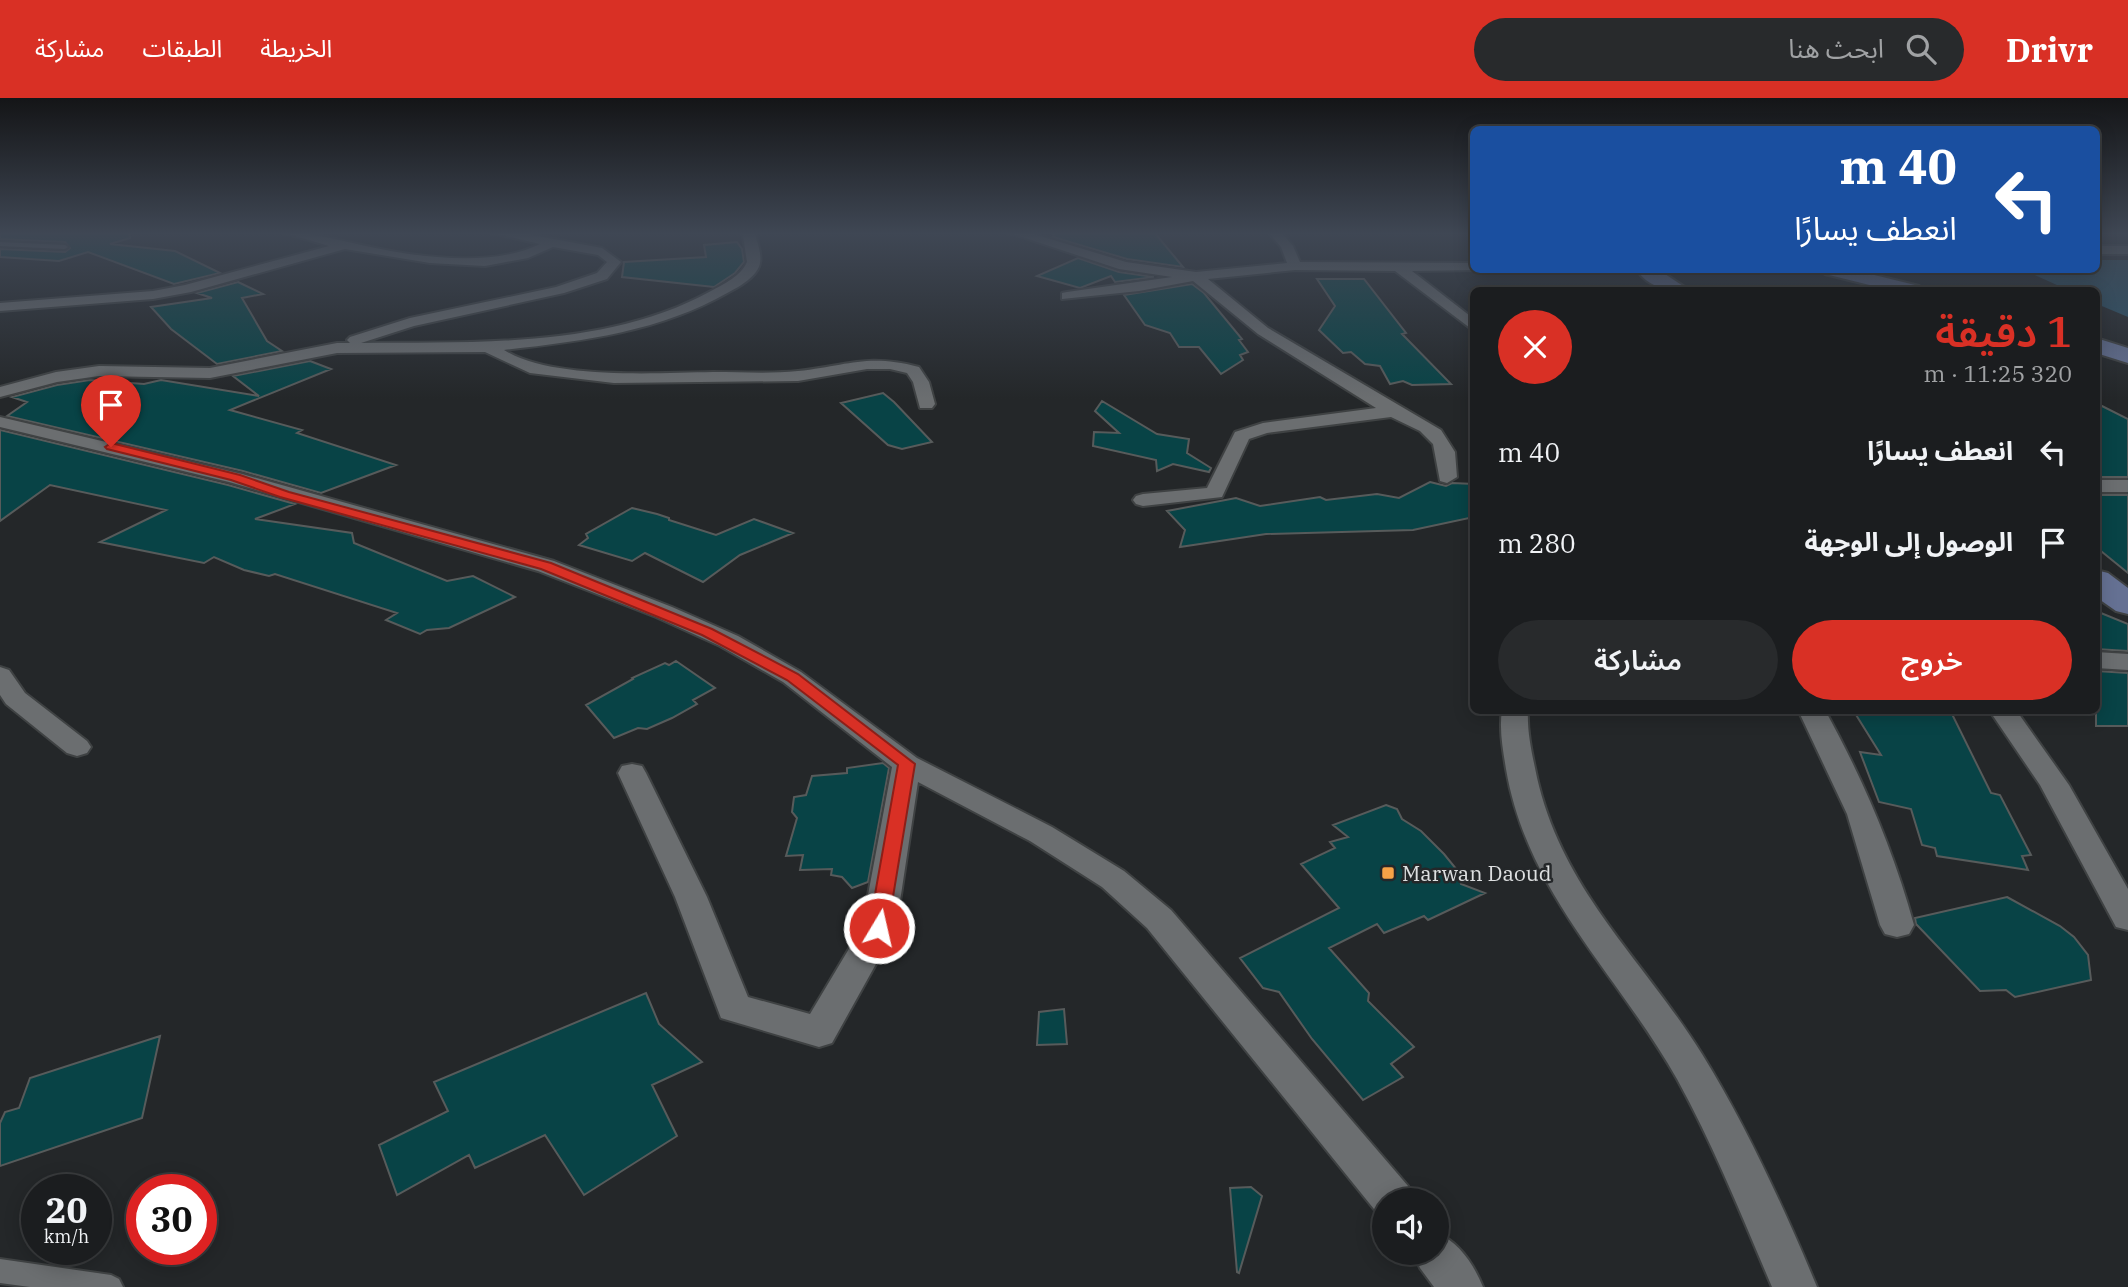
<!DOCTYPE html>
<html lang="ar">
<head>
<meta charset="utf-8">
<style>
	:root { --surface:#1b1d1f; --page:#282a2c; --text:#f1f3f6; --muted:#a0a2a4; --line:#393b3d; --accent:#d93025 }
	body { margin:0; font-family:"IBM Plex Serif","Noto Sans Arabic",serif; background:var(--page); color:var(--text); direction:rtl; height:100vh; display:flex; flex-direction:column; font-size:26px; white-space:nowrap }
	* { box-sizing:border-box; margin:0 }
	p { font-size:23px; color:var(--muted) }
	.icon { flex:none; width:38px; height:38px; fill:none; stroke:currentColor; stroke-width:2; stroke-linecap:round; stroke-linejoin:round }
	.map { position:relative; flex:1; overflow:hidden; direction:ltr }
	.drawer { position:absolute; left:1470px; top:189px; width:630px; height:427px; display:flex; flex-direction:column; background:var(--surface); border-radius:10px; box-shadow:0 4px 18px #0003,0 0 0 2px var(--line); direction:rtl }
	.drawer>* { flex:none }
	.hud { position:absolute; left:1470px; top:28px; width:630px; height:147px; border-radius:10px; box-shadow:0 4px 18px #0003,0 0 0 2px var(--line); direction:rtl; background:#1a4fa0; color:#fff; overflow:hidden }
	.buttons { position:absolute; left:1372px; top:1090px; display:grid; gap:14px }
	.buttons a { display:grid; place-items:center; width:77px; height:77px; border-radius:50%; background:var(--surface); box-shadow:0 4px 18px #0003,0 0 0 2px var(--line); font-size:35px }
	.speed { position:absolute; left:21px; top:1076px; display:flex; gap:14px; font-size:35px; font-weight:700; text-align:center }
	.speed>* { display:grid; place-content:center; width:91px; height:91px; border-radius:50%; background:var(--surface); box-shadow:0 4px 18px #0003,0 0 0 2px var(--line); line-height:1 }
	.speed small { font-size:18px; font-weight:400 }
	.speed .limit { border:10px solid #d22; background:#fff; color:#111 }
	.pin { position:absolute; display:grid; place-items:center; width:60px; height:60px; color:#fff; margin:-72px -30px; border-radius:50% 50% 50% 0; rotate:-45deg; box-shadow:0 0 7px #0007 }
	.pin .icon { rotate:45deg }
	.me { position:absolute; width:77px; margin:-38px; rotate:9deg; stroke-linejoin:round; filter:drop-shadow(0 0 5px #0008) }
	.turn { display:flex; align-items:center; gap:24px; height:147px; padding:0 28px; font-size:32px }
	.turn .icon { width:91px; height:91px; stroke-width:2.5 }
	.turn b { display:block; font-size:49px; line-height:60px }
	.round { display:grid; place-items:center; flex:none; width:74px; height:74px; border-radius:37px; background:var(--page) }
	.summary { display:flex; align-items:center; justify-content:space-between; height:119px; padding:0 28px }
	h1 { font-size:42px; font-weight:600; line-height:52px; color:var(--accent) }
	.cta { display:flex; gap:14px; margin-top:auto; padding:14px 28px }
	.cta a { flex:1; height:80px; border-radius:42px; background:var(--accent); color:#fff; font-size:28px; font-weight:600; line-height:80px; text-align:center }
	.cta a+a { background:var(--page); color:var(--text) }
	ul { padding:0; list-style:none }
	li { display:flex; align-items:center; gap:21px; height:91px; padding:0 28px }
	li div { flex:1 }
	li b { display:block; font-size:26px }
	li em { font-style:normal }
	header { display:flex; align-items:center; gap:42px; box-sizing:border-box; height:98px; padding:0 35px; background:var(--accent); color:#fff }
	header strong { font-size:33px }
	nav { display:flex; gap:38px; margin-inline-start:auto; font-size:24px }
	.search { width:490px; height:63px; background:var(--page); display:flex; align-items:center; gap:18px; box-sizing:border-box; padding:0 24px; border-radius:38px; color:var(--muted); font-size:26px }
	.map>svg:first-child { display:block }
</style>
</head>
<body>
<header>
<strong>Drivr</strong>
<div class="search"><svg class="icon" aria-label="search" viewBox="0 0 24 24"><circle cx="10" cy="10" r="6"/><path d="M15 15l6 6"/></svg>ابحث هنا</div>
<nav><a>الخريطة</a><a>الطبقات</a><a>مشاركة</a></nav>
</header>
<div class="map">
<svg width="2128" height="1189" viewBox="0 0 2128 1189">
	<rect width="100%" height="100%" fill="#242729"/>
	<path fill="#2b556b" d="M2097 162H2128V219L2097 206 2096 192H2068L2024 172H2096Z"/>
	<path fill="#084346" stroke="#575b5b" stroke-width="2" d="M0 134H129L130 140 110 146 175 153 220 175 174 186 88 154 59 163 0 159V151L65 154 70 150 65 144 0 141Z
		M1054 134H1154L1183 169 1127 161 1053 139Z
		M737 144 742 151 744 164 735 175 714 189 622 179 624 164 706 159 704 147Z
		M1078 160 1119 174 1154 179 1115 184 1111 178 1080 190 1037 178Z
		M1317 181H1364L1406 235 1402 236 1451 286 1412 287 1403 283 1390 286 1380 268 1365 266 1351 254 1343 255 1319 232 1335 208Z
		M238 184 263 196 242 200 267 243 282 253 217 266 171 231 151 209 212 200 197 195Z
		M1192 186 1204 195 1242 241 1239 242 1248 254 1240 257 1243 262 1221 276 1199 249H1179L1170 235 1145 227 1124 197Z
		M310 263 331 271 230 312 302 332 297 335 396 367 321 395 243 373 7 318 27 304 12 299 57 287 90 282 144 286 161 282 259 298 233 278Z
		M883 295 894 304 932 344 902 351 888 347 841 305Z
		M1102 303 1157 336 1189 341 1187 355 1211 370 1209 374 1173 366 1157 373 1156 362 1093 348 1094 334 1119 335 1095 313Z
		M2096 305 2128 321V379H2096Z
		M0 332 228 387 295 406 255 421 352 435 354 445 447 483 473 478 515 499 449 530 427 532 420 536 386 522 397 515 275 476 269 478 244 472 214 459 204 465 100 444 166 412 50 387 0 423Z
		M1430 384 1446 388 1452 385 1474 386V419L1413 432 1266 436 1180 449 1185 432 1167 413 1236 400 1260 408 1320 399 1326 402 1377 396 1399 400Z
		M2096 397H2128V475L2096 449Z
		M632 410 657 416 669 420V422L716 437 754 421 793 435 740 457 703 484 645 455 632 463 579 447 588 440 586 436Z
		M2096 513 2128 526V553L2096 551Z
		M676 563 715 590 693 602 697 606 672 620 647 631 638 630 614 640 586 607 633 581 632 580 665 565 669 567Z
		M2096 573 2128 575V628H2096Z
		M1853 612H1950L1991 695 2000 697 2031 757 2022 758 2028 772 1937 758 1935 750 1922 747 1911 711 1879 704 1860 654 1881 657Z
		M883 665 889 670 868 784 852 790 842 779 831 777 832 771 800 772 803 757 786 758 797 720 792 714 794 699 806 697 812 678 847 675V670Z
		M1386 707 1397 711 1402 721 1421 733 1444 756 1457 772 1461 786 1485 795 1428 822 1424 818 1384 835 1377 826 1329 850 1369 895 1368 903 1414 949 1391 966 1403 979 1363 1002 1312 941 1279 894 1263 890 1240 860 1339 810 1301 766 1335 750 1330 744 1348 739 1333 727Z
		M2007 799 2060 828 2074 839 2088 857 2091 882 2015 899 2006 892 1980 893 1916 826 1915 820Z
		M646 895 659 926 702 964 652 987 677 1038 584 1097 545 1037 475 1070 469 1057 397 1097 379 1047 448 1013 434 984Z
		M1064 911 1067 946 1037 947 1039 914Z
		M160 938 142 1020 0 1068V1025L5 1014 19 1010 30 980Z
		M1251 1089 1262 1098 1239 1175 1237 1174 1230 1090Z"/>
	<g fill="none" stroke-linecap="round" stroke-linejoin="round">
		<defs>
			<path id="lane" d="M0 144 65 147 68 149 65 151 0 148Z
				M0 1161 111 1177 119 1181 123 1189H30L0 1185Z"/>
			<path id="street" d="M282 134C308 134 333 141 357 146 409 158 490 171 540 146L488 134H516L602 150 621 164 607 181 564 195 414 228 361 245C475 244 608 250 711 193 724 186 741 178 747 164L743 138 740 134H754C757 142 762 157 760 165 758 178 739 189 729 194 659 234 583 243 504 252 552 282 656 275 713 274 741 274 770 276 798 273 847 268 867 255 919 269L929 284 935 306 932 310H920L913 284 907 275 890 271H867L798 283 614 285 530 275 485 254 337 255 210 280 99 278 57 284 0 299V289L56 274 99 268 210 270 337 245H350L347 242 350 239 410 220 556 189 597 175 607 164 598 157 553 149 528 160 485 168 430 165 345 151 191 194 153 201 0 213V205L153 193 185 187 329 148Z
				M1007 134H1027L1126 164 1196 174 1287 165 1281 149 1268 134H1281L1293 148 1300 164 1474 165V172H1479L1412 173 1474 221V233L1395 173 1295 172 1208 181 1268 230 1441 332 1455 354 1457 379 1447 385 1440 383 1433 346 1420 333 1391 319 1267 335 1249 341 1222 399 1143 408 1136 406 1133 402 1136 398 1143 396 1207 390 1235 334 1263 325 1376 310 1258 236 1193 183 1139 193 1062 201V195L1067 194 1172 179 1119 171Z
				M2096 148H2128V156H2096Z
				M0 319 242 376 554 463 672 509 738 538 801 574 917 660 1052 729 1124 773 1171 812 1408 1088 1414 1102H1384V1118L1378 1116 1147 830 1102 789 1030 743 918 684 896 830 832 945 819 949 721 920 675 799 618 675 622 668 632 666 642 668 646 675 707 799 748 899 810 916 862 829 892 669 783 584 720 548 656 519 538 473 229 384 0 329Z
				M2096 382H2128V394H2096Z
				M2096 554 2128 556V572L2096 570Z
				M0 569 9 572 25 595 87 643 91 649 87 655 77 658 67 655 6 606 0 597Z
				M1502 612H1528C1527 632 1531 651 1535 670 1558 789 1641 858 1702 956 1747 1029 1784 1110 1817 1189H1772C1742 1119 1714 1048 1677 981 1617 875 1527 795 1506 671 1503 652 1499 632 1502 612Z
				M1798 612H1825C1863 681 1893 751 1914 827L1909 836 1897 839 1885 836 1880 827 1847 716Z
				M1989 612H2016L2069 687 2128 791V832L2116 829 2040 687Z
				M1437 1135C1459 1144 1474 1167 1483 1189H1434L1420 1170 1413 1155H1437Z"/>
			<path id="secondary" d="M1637 172H1659L1689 192C1671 194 1647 189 1637 172Z
				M1823 172H1854L1919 188 1922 192H1890L1825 176Z
				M2096 240 2128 250V265L2096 255Z
				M2096 472 2108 475 2128 490V516L2116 513 2096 499Z"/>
		</defs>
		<use href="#lane" stroke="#3f4243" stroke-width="4"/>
		<use href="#street" stroke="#3f4243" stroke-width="4"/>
		<use href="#secondary" stroke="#3f4243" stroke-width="4"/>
		<use href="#lane" fill="#6b6e70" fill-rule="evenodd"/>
		<use href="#street" fill="#6b6e70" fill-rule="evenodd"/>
		<use href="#secondary" fill="#657193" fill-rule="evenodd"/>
	</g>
	<linearGradient id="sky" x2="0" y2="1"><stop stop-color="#141517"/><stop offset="0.45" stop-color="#3f4754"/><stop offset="1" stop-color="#3f4754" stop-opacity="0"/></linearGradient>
	<rect width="2128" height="301" fill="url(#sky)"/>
	<path fill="#d93025" stroke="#8d1f18" stroke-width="2" d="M111 345 240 377 289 394 551 465 712 531 798 576 915 666 887 835 879 837 872 835 869 830 898 667 787 582 702 537 541 471 280 399 231 382 107 351 105 349Z"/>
	<rect fill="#f6a247" stroke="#242729" stroke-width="2.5" x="1381" y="768" width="14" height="14" rx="3.5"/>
	<g text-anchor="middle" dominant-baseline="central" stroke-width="5" stroke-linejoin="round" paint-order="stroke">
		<g font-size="21" fill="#dee0e1" stroke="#242729" text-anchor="start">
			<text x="1402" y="775">Marwan Daoud</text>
		</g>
	</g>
</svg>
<div class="buttons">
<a><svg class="icon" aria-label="sound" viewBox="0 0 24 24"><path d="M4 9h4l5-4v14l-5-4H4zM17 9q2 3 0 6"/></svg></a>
</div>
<div class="speed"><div>20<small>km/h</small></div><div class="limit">30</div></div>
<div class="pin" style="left:111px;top:349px;background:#d93025"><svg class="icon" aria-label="arrive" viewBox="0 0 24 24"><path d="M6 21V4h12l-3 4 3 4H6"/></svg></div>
<svg class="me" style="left:879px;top:830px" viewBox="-20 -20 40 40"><circle r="17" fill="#d93025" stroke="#fff" stroke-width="3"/><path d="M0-11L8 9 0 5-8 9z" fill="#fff"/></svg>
<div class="hud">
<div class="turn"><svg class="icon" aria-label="left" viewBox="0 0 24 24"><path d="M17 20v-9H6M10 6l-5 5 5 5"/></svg><div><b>40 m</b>انعطف يسارًا</div></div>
</div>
<section class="drawer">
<div class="summary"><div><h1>1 دقيقة</h1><p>320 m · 11:25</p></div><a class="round" style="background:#d93025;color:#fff"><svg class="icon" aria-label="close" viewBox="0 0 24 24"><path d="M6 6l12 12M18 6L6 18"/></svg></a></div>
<ul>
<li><svg class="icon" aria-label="left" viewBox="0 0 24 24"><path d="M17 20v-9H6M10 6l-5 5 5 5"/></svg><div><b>انعطف يسارًا</b></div><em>40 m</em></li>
<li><svg class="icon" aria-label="arrive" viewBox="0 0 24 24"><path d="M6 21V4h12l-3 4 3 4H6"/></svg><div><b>الوصول إلى الوجهة</b></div><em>280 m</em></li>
</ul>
<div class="cta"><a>خروج</a><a>مشاركة</a></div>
</section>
</div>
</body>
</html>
